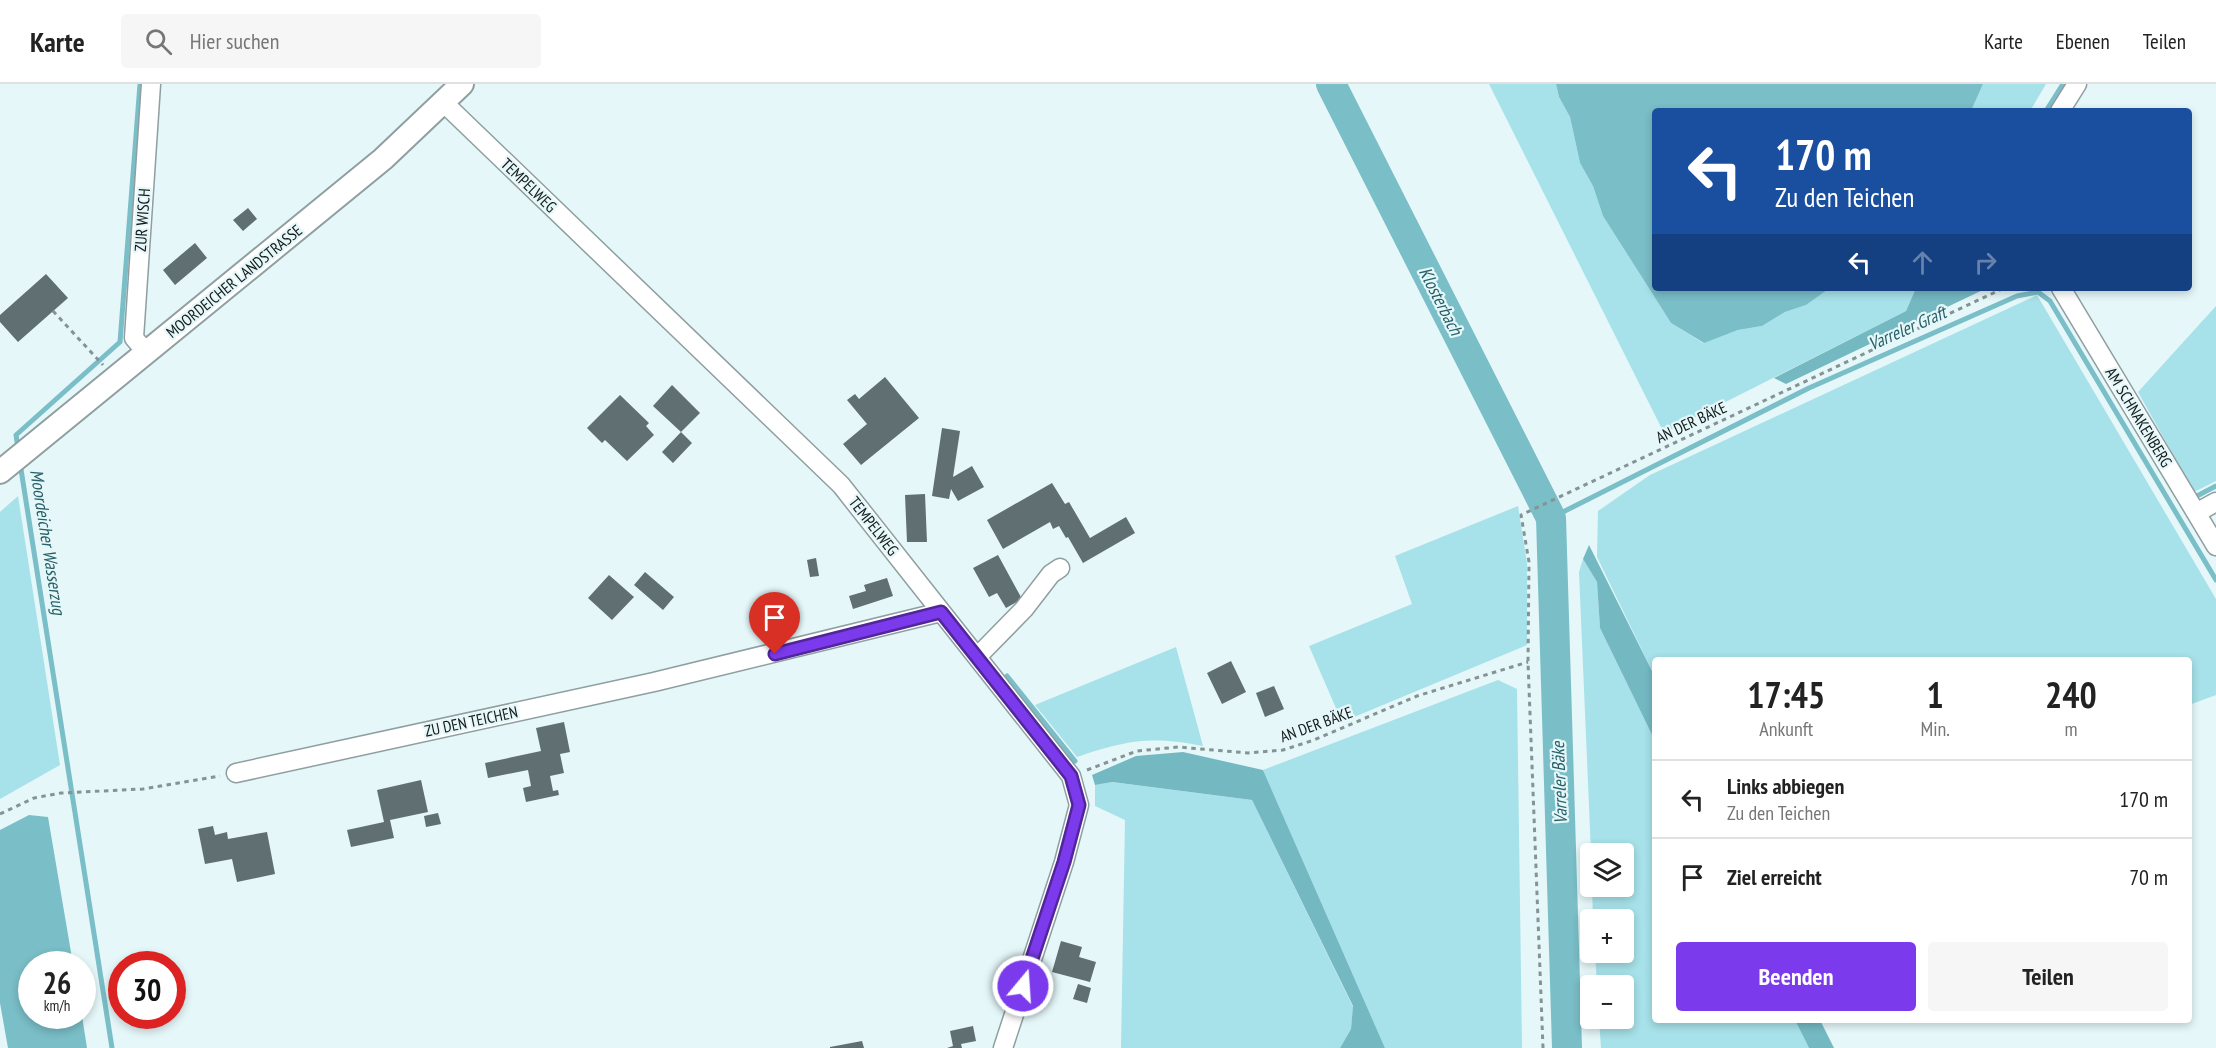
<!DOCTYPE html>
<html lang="de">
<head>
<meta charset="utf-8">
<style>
	:root { --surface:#fff; --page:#f6f6f6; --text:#222; --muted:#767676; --line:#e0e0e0; --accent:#7c3aed }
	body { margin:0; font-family:"PT Sans Narrow",sans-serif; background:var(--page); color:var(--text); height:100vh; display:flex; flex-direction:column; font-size:22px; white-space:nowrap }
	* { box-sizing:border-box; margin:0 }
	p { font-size:20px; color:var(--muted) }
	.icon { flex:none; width:33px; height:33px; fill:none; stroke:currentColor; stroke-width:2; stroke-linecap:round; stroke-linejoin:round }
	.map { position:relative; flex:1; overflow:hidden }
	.sheet { position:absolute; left:1652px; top:573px; width:540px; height:366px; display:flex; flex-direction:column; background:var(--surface); border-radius:6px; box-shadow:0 3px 9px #0003 }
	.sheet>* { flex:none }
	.banner { position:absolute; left:1652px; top:24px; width:540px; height:183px; border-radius:6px; box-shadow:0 3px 9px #0003; background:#1a4fa0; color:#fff; overflow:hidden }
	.tools { position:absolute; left:1580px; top:759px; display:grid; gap:12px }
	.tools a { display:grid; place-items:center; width:54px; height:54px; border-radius:6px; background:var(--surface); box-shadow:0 3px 9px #0003; font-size:30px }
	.speed { position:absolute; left:18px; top:867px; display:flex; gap:12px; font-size:30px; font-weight:700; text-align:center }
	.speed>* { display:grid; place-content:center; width:78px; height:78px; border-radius:50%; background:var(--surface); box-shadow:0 3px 9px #0003; line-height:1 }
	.speed small { font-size:15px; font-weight:400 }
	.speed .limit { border:9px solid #d22; background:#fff; color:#111 }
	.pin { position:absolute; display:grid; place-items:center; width:51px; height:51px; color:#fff; margin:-62px -26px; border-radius:50% 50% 50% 0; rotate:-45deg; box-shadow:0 0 6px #0007 }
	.pin .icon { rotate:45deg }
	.me { position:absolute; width:66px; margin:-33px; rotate:18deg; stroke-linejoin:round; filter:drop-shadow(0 0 4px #0008) }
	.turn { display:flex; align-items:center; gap:21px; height:126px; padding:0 24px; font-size:27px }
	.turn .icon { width:78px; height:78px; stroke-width:2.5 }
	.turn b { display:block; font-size:42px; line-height:51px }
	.lanes { display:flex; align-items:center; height:57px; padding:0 24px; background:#0003; justify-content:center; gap:30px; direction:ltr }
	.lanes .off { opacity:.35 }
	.eta { display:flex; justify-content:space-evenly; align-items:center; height:102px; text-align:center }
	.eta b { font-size:36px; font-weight:700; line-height:42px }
	.cta { display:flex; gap:12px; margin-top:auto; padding:12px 24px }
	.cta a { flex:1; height:69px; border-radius:6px; background:var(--accent); color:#fff; font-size:24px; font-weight:700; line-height:69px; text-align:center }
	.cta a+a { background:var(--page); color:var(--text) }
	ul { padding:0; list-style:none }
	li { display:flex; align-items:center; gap:18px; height:78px; padding:0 24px; border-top:2px solid var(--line) }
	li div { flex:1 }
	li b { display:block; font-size:22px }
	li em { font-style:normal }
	header { display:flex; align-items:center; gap:36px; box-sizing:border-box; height:84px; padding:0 30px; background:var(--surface); border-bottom:2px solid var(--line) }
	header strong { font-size:28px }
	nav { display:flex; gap:33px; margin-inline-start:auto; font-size:21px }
	.search { width:420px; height:54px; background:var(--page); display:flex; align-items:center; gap:15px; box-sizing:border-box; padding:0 21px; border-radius:6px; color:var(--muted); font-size:22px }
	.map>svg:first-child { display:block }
</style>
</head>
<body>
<header>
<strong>Karte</strong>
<div class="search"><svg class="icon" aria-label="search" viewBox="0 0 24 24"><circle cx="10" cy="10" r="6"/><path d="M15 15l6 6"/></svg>Hier suchen</div>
<nav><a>Karte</a><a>Ebenen</a><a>Teilen</a></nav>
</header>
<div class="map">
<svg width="2216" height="964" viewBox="0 0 2216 964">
	<rect width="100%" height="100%" fill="#e5f7f9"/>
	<path fill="#a7e1e9" d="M1489 0H1556L1559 13 1570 33 1580 79 1593 102 1603 132 1671 239 1703 259 1738 246 1762 242 1785 228 1806 221 1830 204H1916L1906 227 1664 349Z
		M1983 0H2046L2030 27H1971Z
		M2037 211 2216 515V611L2189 621 2188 576H1654V591L1597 473 1598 427 1650 391Z
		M2216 222V397L2194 408 2138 308Z
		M18 412 60 681 0 715V428Z
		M1518 422 1527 479V561L1342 638 1309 562 1412 520 1395 472Z
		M1583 475 1597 498 1600 544 1654 655V936H1795L1809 964H1601L1599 935 1623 934V902L1597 901 1595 869 1623 868V836L1593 835 1592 803 1623 802V770L1591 769 1579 488Z
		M1176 563 1203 662C1150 652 1128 656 1077 673L1035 621Z
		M1498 596 1517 605 1522 964H1385L1263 686Z
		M1111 698 1252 716 1353 923 1351 945 1340 964H1121L1125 736 1095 722V701Z"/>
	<path fill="#74b9c2" d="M1916 204H1987L1786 300 1774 294 1906 227Z
		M1589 461 1654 591V655L1600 544 1597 498 1583 475Z
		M1183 668 1263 686 1385 964H1340L1351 945 1353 922 1252 716 1112 698 1095 701 1092 691 1136 672Z
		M1795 936H1820L1834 964H1809Z"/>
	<path fill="#7abec7" d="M1556 0H1983L1971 27H1654V204H1830L1806 221 1785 228 1762 242 1738 246 1704 259 1671 239 1603 132 1593 102 1580 79 1570 33 1559 13Z
		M29 731 48 733 73 880H32V932H82L87 964H8L0 919V746Z"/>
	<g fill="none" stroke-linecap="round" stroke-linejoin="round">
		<path stroke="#7abec7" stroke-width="5" d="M2046 27 2063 0
			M18 364 16 351 120 258 140 0
			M20 379 112 964
			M2195 413 2216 402
			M1551 434 1809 304 2017 212 2038 208 2050 217 2216 496
			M1007 592 1075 677"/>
		<path stroke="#7abec7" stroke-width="30" d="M1331 0 1551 434 1567 964"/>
	</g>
	<path fill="#606f71" d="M248 124 257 135 243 147 233 136Z
		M195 159 207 174 175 201 163 186Z
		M46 190 68 214 18 258 0 238V231Z
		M885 293 919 334 861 381 843 360 867 340 847 316 855 310 859 315Z
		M672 301 700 329 681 348 653 322Z
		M620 311 649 339 646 342 654 351 627 377 605 356 602 359 587 344Z
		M942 344 960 347 953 393 972 382 984 403 958 417 951 405 949 415 932 412Z
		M681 348 692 359 673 379 662 368Z
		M1052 399 1065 420 1069 418 1090 454 1126 433 1135 449 1083 479 1068 453 1066 454 1059 442 1053 445 1050 438 1003 465 987 436Z
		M925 410 927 458H907L905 411Z
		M998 471 1022 515 1006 524 997 509 989 513 973 484Z
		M816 474 819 492 810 493 807 476Z
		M645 488 674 513 663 526 634 501Z
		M609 491 634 513 612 536 588 514Z
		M887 494 893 512 853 525 849 512 866 507 864 501Z
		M1231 577 1246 608 1222 620 1207 589Z
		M1274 602 1284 625 1265 633 1256 609Z
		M564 638 570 668 560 670 564 689 550 692 553 707 558 706 559 711 526 718 523 704 531 702 528 686 488 694 485 679 541 667 536 644Z
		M421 696 428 728 390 736 394 754 351 763 347 746 384 738 377 706Z
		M438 729 441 740 426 743 424 732Z
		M213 742 215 751 227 748 228 755 267 748 275 790 237 798 232 775 205 780 198 745Z
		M1061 857 1082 863 1079 873 1096 878 1090 898 1052 888Z
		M1078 900 1091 904 1087 919 1073 915Z
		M973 942 976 957 961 960 962 964H947L953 962 950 947Z
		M862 957 864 964H830V963Z"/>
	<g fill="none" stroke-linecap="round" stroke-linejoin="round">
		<defs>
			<path id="minor" d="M444 19 841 401 1071 692 1079 721 1064 778 1003 964
				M2060 27 2077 0
				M2061 204 2216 462
				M146 268 134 254 151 0
				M2196 429 2216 418
				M977 573 1024 525 1051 490 1060 484
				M236 689 654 598 941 528"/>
			<path id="major" d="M0 388 383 75 462 0"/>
		</defs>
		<use href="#minor" stroke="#8f9fa1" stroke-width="21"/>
		<use href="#major" stroke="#8f9fa1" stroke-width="26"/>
		<path stroke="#869394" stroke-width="3" stroke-dasharray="4.5 4.5" stroke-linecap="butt" d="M53 227 103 281
			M1087 686 1137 667 1178 663 1248 669 1283 666 1314 656 1417 612 1528 578
			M0 730 34 714 61 709 143 705 220 692
			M1543 964 1528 578 1529 478 1521 431 2004 204"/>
		<use href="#minor" stroke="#fff" stroke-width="18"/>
		<use href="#major" stroke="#fff" stroke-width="22"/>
	</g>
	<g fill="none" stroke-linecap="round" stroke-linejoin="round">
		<defs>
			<path id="route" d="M775 570 941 528 1071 692 1079 721 1064 778 1023 902"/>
		</defs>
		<use href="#route" stroke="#51269a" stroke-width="15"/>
		<use href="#route" stroke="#7c3aed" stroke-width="10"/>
	</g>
	<g text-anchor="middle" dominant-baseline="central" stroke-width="4.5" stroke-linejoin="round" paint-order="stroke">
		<g font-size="16" fill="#131919" stroke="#e5f7f9">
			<text transform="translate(529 101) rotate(44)">TEMPELWEG</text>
			<text transform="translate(142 136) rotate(-86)">ZUR WISCH</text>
			<text transform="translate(234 197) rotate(-39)">MOORDEICHER LANDSTRASSE</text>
			<text transform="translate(2139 333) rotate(59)">AM SCHNAKENBERG</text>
			<text transform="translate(1691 338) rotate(-25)">AN DER BÄKE</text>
			<text transform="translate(874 442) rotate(52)">TEMPELWEG</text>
			<text transform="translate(471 637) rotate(-12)">ZU DEN TEICHEN</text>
			<text transform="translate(1316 640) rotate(-20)">AN DER BÄKE</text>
		</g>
		<g font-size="18" font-style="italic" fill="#276067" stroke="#e5f7f9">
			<text transform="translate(1441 217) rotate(63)">Klosterbach</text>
			<text transform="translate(1907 244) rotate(-24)">Varreler Graft</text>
			<text transform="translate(48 458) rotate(81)">Moordeicher Wasserzug</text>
			<text transform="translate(1559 699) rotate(-92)">Varreler Bäke</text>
		</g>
	</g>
</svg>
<div class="tools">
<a><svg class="icon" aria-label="layers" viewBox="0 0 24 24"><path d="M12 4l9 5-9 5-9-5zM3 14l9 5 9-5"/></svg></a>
<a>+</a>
<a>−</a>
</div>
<div class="speed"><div>26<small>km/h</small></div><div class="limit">30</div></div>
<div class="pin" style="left:775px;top:570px;background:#d93025"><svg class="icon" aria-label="arrive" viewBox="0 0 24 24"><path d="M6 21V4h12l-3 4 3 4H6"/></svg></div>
<svg class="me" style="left:1023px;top:902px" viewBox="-20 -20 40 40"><circle r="17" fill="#7c3aed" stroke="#fff" stroke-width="3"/><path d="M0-11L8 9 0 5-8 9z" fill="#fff"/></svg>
<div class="banner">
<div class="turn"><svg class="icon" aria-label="left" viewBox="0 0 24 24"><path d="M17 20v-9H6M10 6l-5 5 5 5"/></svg><div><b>170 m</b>Zu den Teichen</div></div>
<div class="lanes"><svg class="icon" aria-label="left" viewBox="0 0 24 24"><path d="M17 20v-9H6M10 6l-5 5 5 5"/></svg><svg class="icon off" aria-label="ahead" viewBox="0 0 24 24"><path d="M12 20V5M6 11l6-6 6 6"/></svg><svg class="icon off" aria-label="right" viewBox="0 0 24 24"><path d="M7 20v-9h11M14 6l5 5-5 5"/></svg></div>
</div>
<section class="sheet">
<div class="eta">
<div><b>17:45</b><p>Ankunft</p></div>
<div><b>1</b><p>Min.</p></div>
<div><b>240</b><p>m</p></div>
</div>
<ul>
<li><svg class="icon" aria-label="left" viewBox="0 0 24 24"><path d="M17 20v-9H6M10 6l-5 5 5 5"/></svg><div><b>Links abbiegen</b><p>Zu den Teichen</p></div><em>170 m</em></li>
<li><svg class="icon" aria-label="arrive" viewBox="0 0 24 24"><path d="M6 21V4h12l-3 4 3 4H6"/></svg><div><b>Ziel erreicht</b></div><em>70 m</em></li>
</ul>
<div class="cta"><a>Beenden</a><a>Teilen</a></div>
</section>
</div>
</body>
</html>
